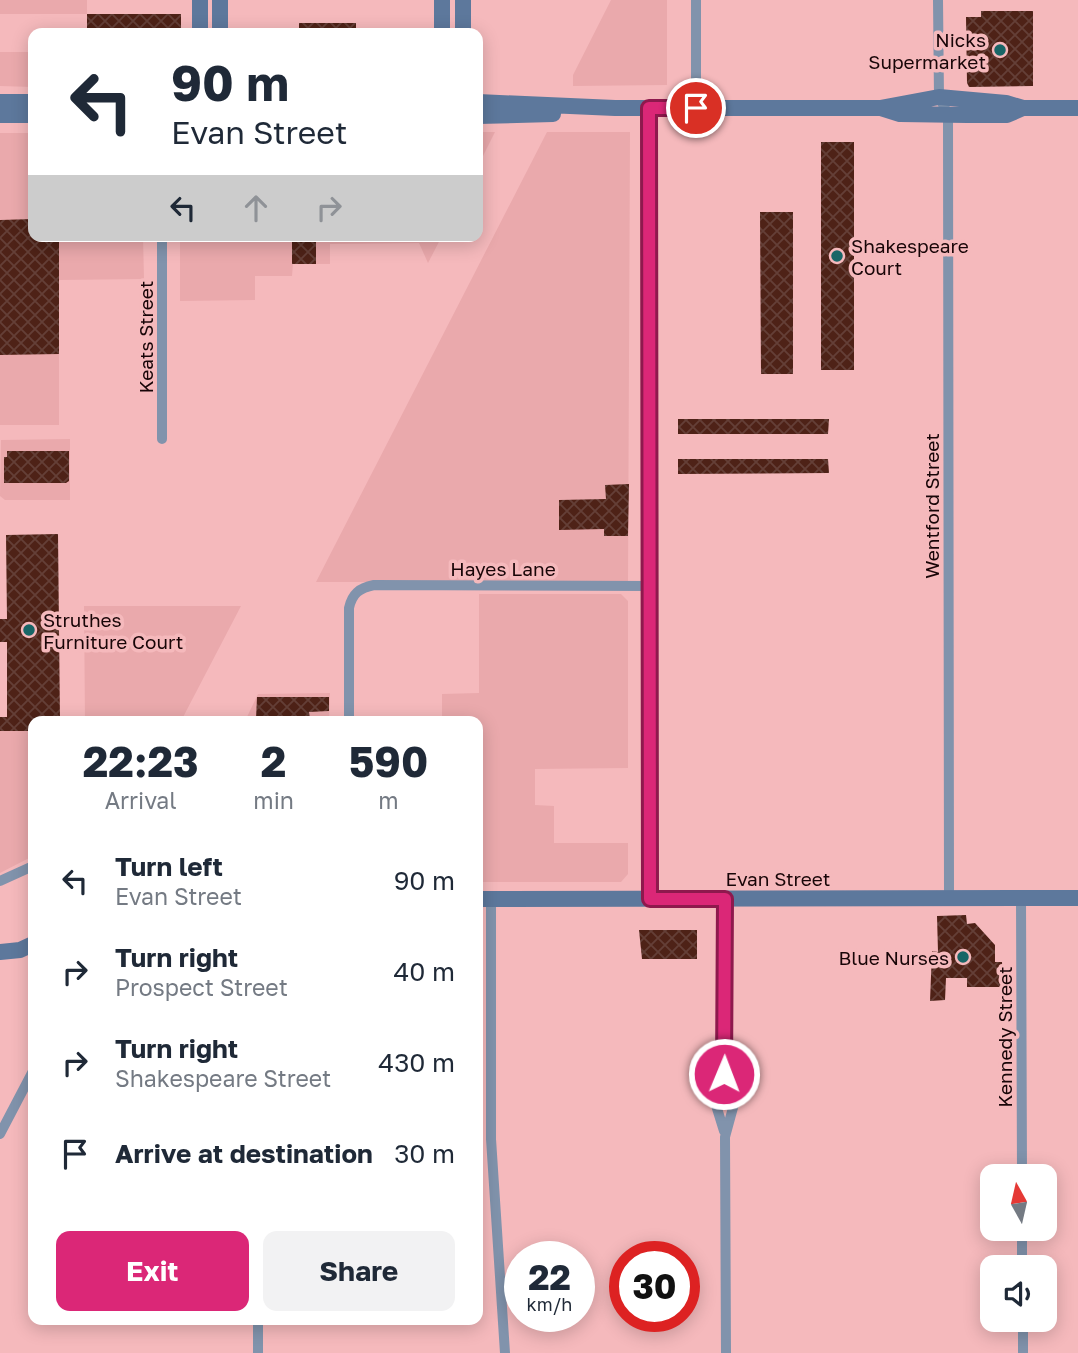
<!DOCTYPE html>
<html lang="en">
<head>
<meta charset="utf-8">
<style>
	:root { --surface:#fff; --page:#f2f2f3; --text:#1f2937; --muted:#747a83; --accent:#db2777 }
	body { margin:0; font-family:"Golos Text",sans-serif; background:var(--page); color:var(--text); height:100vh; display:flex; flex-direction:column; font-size:26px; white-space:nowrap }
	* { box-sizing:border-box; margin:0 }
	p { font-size:23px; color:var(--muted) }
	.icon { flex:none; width:38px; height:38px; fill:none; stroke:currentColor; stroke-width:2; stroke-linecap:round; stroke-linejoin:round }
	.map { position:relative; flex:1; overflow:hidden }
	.drawer { position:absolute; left:28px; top:716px; width:455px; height:609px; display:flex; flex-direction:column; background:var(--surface); border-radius:14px; box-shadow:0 4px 18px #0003 }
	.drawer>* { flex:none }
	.guide { position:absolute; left:28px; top:28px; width:455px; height:214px; border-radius:14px; box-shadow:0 4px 18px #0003; background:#fff; color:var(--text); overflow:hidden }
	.needle { width:46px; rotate:352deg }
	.tools { position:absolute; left:980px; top:1164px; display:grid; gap:14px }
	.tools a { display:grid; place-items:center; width:77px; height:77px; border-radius:14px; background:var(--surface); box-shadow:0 4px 18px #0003; font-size:35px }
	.speed { position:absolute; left:504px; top:1241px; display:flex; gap:14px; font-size:35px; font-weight:700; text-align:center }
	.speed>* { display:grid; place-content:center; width:91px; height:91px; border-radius:50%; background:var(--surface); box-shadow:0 4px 18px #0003; line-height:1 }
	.speed small { font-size:18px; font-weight:400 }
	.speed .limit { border:10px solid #d22; background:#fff; color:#111 }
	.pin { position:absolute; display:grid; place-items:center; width:60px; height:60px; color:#fff; margin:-30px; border:4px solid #fff; border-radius:50%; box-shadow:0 2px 7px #0007 }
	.me { position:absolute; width:77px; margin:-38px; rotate:1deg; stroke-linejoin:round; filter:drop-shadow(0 0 5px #0008) }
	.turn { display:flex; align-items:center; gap:24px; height:147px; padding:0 28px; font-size:32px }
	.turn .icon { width:91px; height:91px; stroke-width:2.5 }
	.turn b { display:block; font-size:49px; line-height:60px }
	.lanes { display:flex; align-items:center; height:66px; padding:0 28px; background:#0003; justify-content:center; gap:35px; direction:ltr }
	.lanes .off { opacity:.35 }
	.eta { display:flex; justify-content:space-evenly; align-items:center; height:119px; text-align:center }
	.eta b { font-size:42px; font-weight:700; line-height:49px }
	.button { display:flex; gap:14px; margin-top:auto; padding:14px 28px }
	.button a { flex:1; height:80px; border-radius:14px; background:var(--accent); color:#fff; font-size:28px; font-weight:700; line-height:80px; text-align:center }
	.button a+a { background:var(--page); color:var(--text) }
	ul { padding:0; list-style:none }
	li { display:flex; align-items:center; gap:21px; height:91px; padding:0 28px }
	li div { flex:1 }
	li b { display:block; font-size:26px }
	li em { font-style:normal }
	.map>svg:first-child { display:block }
</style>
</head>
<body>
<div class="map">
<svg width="1078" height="1353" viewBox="0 0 1078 1353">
	<defs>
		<pattern id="building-cross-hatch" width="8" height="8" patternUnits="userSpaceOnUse" patternTransform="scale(1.75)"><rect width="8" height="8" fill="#4e2217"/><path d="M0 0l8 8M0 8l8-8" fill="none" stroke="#643f37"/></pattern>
	</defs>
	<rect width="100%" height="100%" fill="#f5b9bc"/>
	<path fill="#eaa9ac" d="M0 0H87V14H0Z
		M611 0H667V85L573 86V75Z
		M0 52H33V87L0 86Z
		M478 132H495L478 166Z
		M547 132H630L628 582H316Z
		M0 133H33V236H143L144 279 59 280V425H0Z
		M180 236H442L428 263 419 243 330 244V264H293L292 276H255V300L180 301Z
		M70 439V500H5L0 496 1 440Z
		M479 594H621L628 601V768L535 769V805L554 806V843H628V874L621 882H478V721H442V694L479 693Z
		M84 606H241L181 721H85Z
		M330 693 329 721H245L258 694Z
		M0 730H33V856L0 873Z"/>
	<path fill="url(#building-cross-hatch)" d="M981 11H1033V86L969 87 967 83 966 17H981Z
		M87 14H181V33H87Z
		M299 23H356V33H299Z
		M821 142H854V370H821Z
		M760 212H793V374H761Z
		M33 219V236H59V354L0 355V220Z
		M292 236H316V264H292Z
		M678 419H829L828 434H678Z
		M7 451H69V481L66 483H4V457H7Z
		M678 459H828L829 473 678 474Z
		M629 484 628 536H604V529L559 530V500L606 499 605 485Z
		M58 534 60 721H33V731H0V717H7V642H0V619H7L6 535Z
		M257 697H329V711L309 712 310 718 256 719Z
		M966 915 967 924 975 923 995 945V962H1002L1003 987H967V978H946L945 1000 930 1001 932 951 938 952 937 916Z
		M639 930H697V959H642Z"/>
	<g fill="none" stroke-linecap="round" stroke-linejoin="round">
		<path stroke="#8193ac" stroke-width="10" d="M938 0 939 97 948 114 949 898
			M649 108 650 899
			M696 108V0
			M162 439V236
			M349 721V608C352 594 359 588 374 585L650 586
			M0 881 33 866
			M1021 898 1022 1176
			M491 899V1139L505 1353
			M725 899V1072L734 1104 725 1137 726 1353
			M723 1076 715 1102 724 1131
			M0 1134 33 1071
			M1022 1228V1267
			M258 1320V1353
			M1023 1320V1353"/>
		<path stroke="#5d789c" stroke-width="16" d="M200 0V33
			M220 0V33
			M442 0V33
			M463 0V33
			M0 102H33
			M478 102 615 108H880L939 97 1006 103 1023 108H1078
			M881 108 900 114 967 115H1007L1023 108
			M0 115H33
			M478 116 553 114
			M478 899 1078 898
			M0 952 20 950 33 944"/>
	</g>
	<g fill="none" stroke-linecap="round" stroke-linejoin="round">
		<defs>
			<path id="route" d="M696 108H649L650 899H725L724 1074"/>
		</defs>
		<use href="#route" stroke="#8e194d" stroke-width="18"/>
		<use href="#route" stroke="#db2777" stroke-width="12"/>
	</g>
	<g fill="#186667" stroke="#f5b9bc" stroke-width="2.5">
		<circle cx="1000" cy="50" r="7"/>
		<circle cx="837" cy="256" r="7"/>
		<circle cx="29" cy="630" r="7"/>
		<circle cx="963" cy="957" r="7"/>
	</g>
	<g text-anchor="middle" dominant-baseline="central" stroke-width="7" stroke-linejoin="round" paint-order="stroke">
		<g font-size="19" fill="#180507" stroke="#f5b9bc" text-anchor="end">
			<text x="986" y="39">Nicks<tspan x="986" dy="22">Supermarket</tspan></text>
			<text x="851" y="245" text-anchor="start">Shakespeare<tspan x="851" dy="22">Court</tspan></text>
			<text x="43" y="619" text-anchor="start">Struthes<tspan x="43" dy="22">Furniture Court</tspan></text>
			<text x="949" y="957">Blue Nurses</text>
		</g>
		<g font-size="19" fill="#180507" stroke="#f5b9bc">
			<text transform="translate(145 337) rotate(-90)">Keats Street</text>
			<text transform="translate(931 506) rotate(-90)">Wentford Street</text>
			<text x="503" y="568">Hayes Lane</text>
			<text x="778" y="878">Evan Street</text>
			<text transform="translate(1004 1037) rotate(-90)">Kennedy Street</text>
		</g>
	</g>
</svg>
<div class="tools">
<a><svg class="needle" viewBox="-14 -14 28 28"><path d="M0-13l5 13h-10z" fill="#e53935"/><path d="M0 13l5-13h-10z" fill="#747a83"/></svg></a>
<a><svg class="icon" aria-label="sound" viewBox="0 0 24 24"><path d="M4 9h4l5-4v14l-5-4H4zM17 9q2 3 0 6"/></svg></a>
</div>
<div class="speed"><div>22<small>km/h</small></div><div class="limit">30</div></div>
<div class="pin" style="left:696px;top:108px;background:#d93025"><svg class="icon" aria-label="arrive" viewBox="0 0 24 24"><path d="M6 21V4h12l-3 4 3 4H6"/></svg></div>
<svg class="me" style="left:724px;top:1074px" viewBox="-20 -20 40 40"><circle r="17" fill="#db2777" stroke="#fff" stroke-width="3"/><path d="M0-11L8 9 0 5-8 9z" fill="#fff"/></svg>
<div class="guide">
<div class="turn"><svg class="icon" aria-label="left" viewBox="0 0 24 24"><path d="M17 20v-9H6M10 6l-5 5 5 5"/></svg><div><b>90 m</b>Evan Street</div></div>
<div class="lanes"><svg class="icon" aria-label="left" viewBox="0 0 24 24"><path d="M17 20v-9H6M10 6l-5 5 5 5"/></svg><svg class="icon off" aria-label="ahead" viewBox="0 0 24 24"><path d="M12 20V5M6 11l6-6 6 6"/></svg><svg class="icon off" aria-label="right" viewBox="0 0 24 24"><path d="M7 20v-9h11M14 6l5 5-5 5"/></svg></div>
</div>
<section class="drawer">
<div class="eta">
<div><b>22:23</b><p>Arrival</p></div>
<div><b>2</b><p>min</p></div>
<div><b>590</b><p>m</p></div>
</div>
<ul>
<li><svg class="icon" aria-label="left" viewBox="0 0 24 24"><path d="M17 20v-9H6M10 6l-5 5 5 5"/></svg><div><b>Turn left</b><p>Evan Street</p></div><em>90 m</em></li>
<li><svg class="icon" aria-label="right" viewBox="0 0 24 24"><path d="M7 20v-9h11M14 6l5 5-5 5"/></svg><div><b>Turn right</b><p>Prospect Street</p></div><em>40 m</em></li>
<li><svg class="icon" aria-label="right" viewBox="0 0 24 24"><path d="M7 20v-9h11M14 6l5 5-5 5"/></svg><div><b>Turn right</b><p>Shakespeare Street</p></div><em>430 m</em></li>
<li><svg class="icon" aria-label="arrive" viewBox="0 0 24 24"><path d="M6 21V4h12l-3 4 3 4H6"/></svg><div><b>Arrive at destination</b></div><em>30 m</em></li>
</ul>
<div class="button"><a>Exit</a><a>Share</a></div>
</section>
</div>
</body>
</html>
